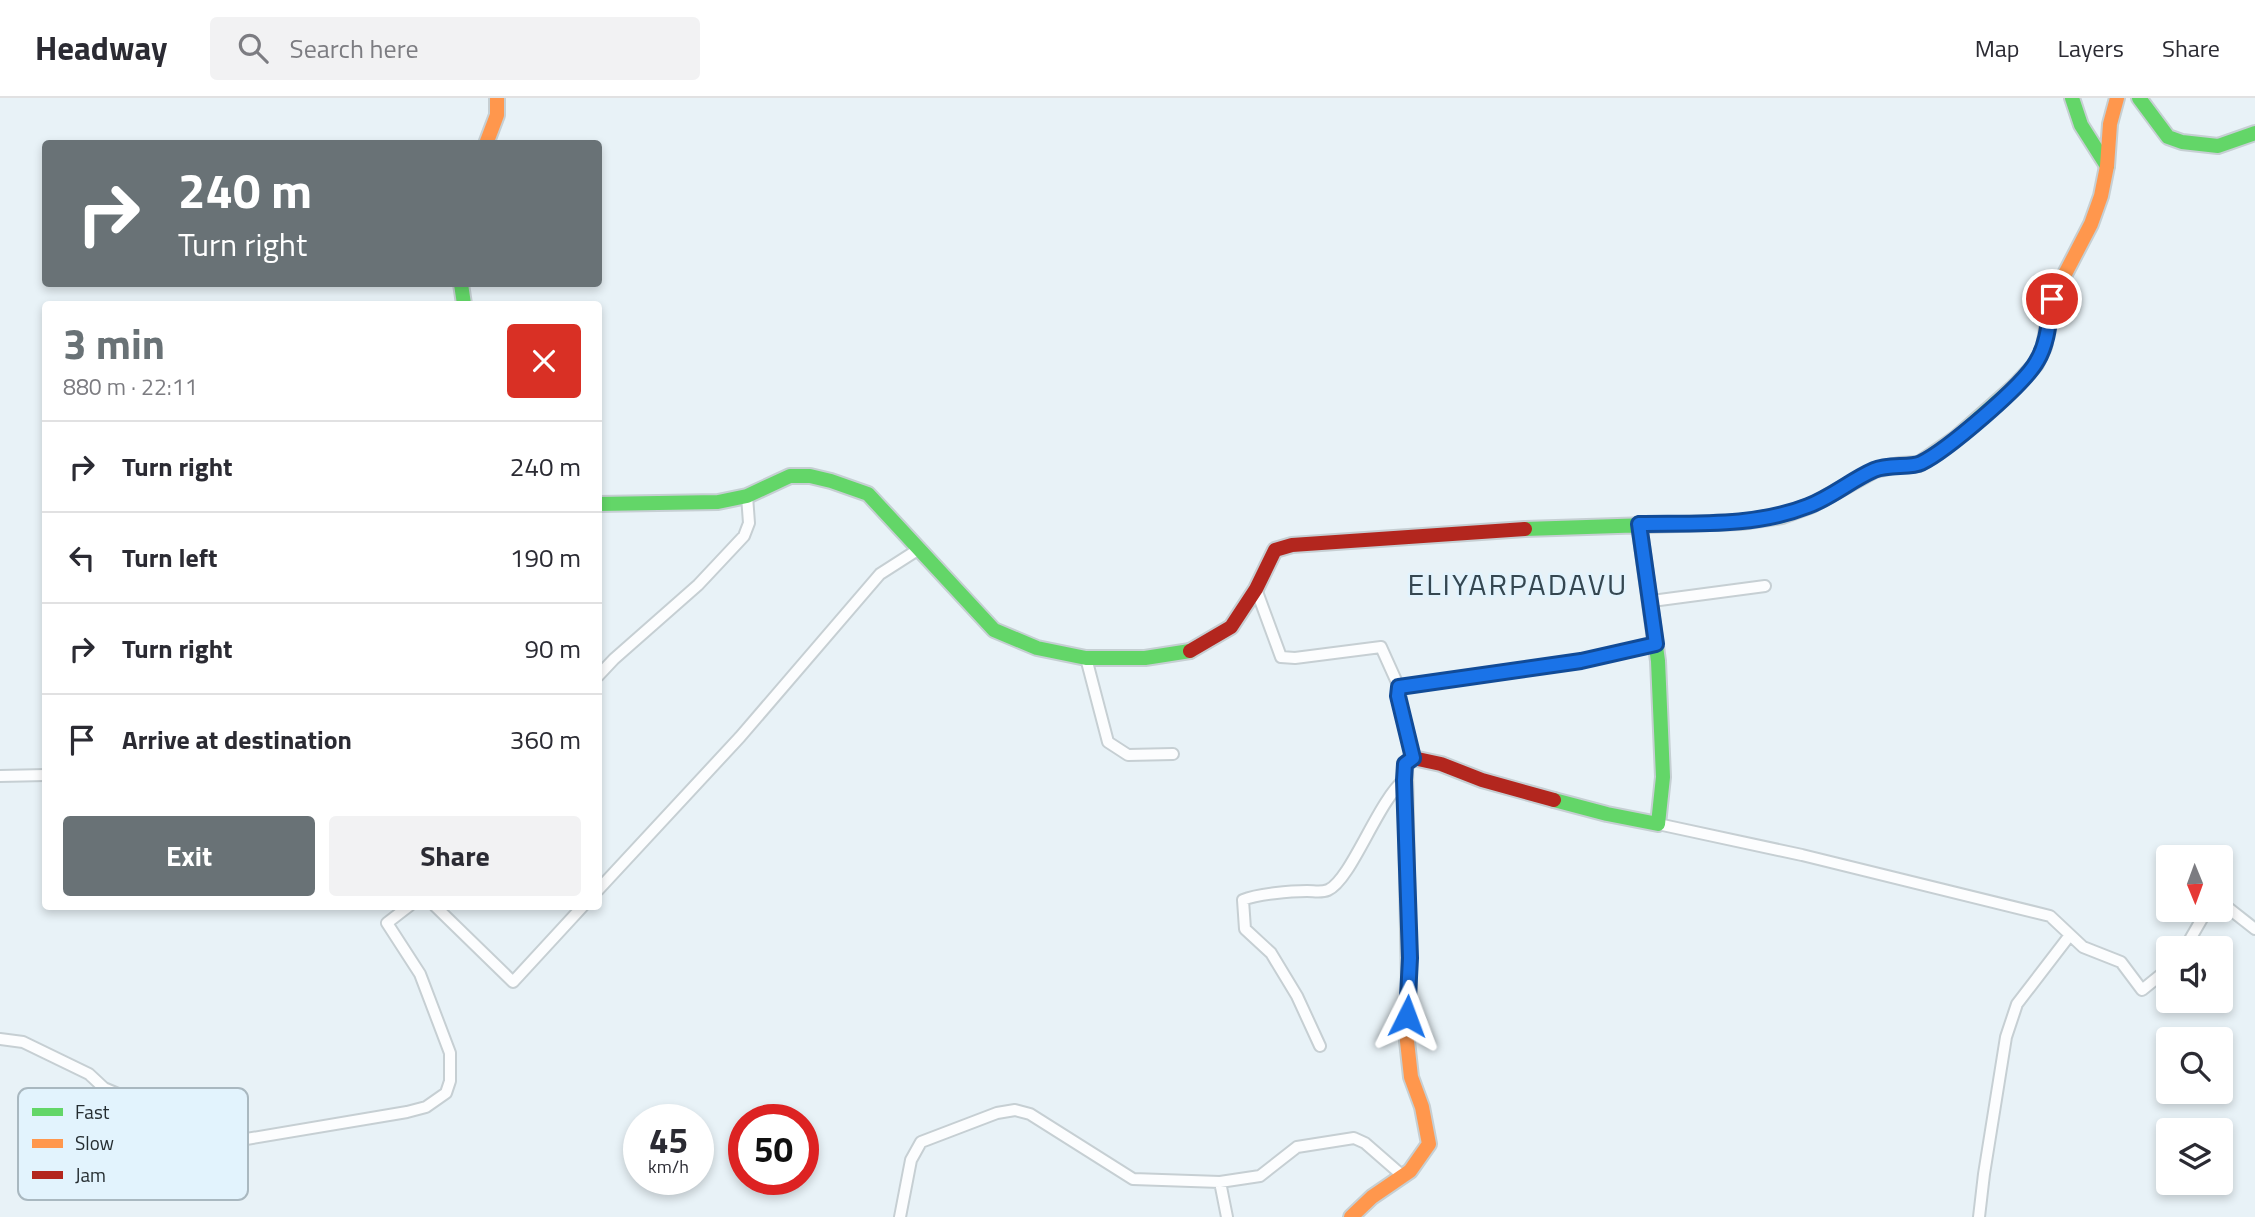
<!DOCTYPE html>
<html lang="en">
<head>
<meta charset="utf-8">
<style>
	:root { --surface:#fff; --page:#f2f2f3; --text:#2b2b33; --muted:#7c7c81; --line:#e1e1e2; --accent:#697276 }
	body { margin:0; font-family:"Titillium Web",sans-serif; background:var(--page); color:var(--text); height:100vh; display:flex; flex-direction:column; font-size:26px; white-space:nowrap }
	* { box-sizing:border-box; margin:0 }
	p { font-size:23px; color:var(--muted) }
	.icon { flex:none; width:38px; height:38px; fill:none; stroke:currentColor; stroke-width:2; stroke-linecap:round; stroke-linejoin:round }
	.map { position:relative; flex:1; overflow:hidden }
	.sheet { position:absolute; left:42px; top:203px; width:560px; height:609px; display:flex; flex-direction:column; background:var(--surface); border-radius:7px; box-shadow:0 4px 10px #0003 }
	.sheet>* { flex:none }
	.hud { position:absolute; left:42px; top:42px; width:560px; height:147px; border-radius:7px; box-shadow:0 4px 10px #0003; background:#697276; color:#fff; overflow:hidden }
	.needle { width:46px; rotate:179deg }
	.controls { position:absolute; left:2156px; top:747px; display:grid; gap:14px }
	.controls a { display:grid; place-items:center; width:77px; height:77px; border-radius:7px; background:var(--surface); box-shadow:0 4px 10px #0003; font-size:35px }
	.speed { position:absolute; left:623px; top:1006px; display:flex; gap:14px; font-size:35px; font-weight:700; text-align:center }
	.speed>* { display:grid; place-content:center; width:91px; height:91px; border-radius:50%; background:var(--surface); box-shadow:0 4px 10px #0003; line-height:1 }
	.speed small { font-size:18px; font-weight:400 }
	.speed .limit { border:10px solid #d22; background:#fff; color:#111 }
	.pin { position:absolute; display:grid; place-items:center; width:60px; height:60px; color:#fff; margin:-30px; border:4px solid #fff; border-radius:50%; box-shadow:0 2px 7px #0007 }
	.me { position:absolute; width:77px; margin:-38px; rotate:3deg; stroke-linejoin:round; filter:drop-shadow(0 0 5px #0008) }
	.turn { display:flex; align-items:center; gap:24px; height:147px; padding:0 21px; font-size:32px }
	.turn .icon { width:91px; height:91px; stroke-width:2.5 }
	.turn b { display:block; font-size:49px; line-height:60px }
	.round { display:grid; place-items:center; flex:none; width:74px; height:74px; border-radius:7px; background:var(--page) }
	.head { display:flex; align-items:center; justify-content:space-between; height:119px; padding:0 21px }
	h1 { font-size:42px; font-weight:700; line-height:52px; color:var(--accent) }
	.cta { display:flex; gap:14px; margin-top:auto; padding:14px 21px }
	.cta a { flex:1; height:80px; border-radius:7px; background:var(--accent); color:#fff; font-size:28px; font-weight:700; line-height:80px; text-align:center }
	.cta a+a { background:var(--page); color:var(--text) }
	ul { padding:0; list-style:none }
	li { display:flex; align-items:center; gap:21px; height:91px; padding:0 21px; border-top:2px solid var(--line) }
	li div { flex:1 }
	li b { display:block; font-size:26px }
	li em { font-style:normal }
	header { display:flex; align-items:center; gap:42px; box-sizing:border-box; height:98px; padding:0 35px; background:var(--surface); border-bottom:2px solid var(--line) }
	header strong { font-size:33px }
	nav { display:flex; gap:38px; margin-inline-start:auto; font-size:24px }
	.search { width:490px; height:63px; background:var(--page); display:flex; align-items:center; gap:18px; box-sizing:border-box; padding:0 24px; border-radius:7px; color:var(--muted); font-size:26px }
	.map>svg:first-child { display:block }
</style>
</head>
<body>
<header>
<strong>Headway</strong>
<div class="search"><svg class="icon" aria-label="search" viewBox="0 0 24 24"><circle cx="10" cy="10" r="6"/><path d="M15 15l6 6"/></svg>Search here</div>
<nav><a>Map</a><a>Layers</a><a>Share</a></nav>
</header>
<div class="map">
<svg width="2255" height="1119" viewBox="0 0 2255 1119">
	<rect width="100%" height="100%" fill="#e8f2f7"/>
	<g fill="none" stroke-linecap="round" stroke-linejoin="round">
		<defs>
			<path id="street" d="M1256 491 1281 559 1295 560 1381 549 1399 589 1398 598 1413 660
				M1652 503 1765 488
				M1086 560 1108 644 1128 657 1173 656
				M598 578 614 561 698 487 744 438 749 425 747 398
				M1399 589 1581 563 1656 546
				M0 678 46 677
				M1658 726 1802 757 2050 818 2083 849 2121 864 2142 892 2168 871
				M598 792 740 639 880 476 919 451
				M435 808 513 884 583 808
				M2221 808 2227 809 2255 831
				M2185 850 2207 812
				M0 941 23 944 89 976 104 990 170 1018 205 1048 407 1014 426 1009 446 995 450 983V955L420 876 387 825 409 808
				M1320 948 1297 898 1271 855 1245 831 1243 802C1257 796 1291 793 1307 793 1314 793 1321 795 1328 792 1351 782 1378 703 1404 682
				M1220 1084 1227 1119
				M900 1119 911 1062 921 1044 997 1015 1015 1012 1030 1016 1133 1081 1220 1084 1260 1078 1297 1049 1354 1040 1365 1045 1404 1079
				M1979 1119 1984 1076 2006 939 2017 906 2070 837"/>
			<path id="fast" d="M2072 0 2081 27 2107 68
				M2139 0 2168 39 2182 44 2218 48 2255 35
				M461 186 464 206
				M598 406 718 404 747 398 790 378H810L831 383 868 396 994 532 1037 550 1086 560H1145L1190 553
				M1525 431 1741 424 1782 418 1812 407 1875 372 1899 367 1919 366 1955 341 2015 288
				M1554 702 1607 716 1658 726 1663 679 1658 563 1639 426"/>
			<path id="slow" d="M486 46 497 17V0
				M2015 288 2036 266 2044 249 2052 201 2091 126 2101 98 2107 68 2110 26 2117 0
				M1351 1119 1372 1099 1410 1073 1429 1046 1422 1009 1411 979 1407 943 1409 889"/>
			<path id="jam" d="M1190 553 1231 529 1256 491 1275 452 1292 447 1525 431
				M1409 889 1405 666 1413 660 1441 666 1482 682 1554 702"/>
		</defs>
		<use href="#street" stroke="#c6cfd3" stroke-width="14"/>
		<use href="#fast" stroke="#c6cfd3" stroke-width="18"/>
		<use href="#slow" stroke="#c6cfd3" stroke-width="18"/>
		<use href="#jam" stroke="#c6cfd3" stroke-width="18"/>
		<use href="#street" stroke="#fcfdfe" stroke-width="10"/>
		<use href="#fast" stroke="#63d668" stroke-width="14"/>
		<use href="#slow" stroke="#ff974d" stroke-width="14"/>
		<use href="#jam" stroke="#b3261e" stroke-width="14"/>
	</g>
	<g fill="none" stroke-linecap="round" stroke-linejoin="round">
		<defs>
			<path id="route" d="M1407 918 1410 860 1404 682 1405 666 1413 660 1398 598 1399 589 1581 563 1656 546 1639 426C1696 425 1755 429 1808 408 1832 399 1851 382 1874 372 1888 366 1911 370 1921 365 1946 353 2024 287 2037 263 2048 245 2049 222 2052 201"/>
		</defs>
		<use href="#route" stroke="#114b97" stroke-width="18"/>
		<use href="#route" stroke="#1a73e8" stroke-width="12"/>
	</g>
	<g text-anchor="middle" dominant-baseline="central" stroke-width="5" stroke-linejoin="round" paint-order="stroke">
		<g font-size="30" letter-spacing="2" fill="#354751" stroke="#e2f3fd">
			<text x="1518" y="486">ELIYARPADAVU</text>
		</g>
	</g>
	<rect x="18" y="990" width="230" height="112" rx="10" fill="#e2f3fd" stroke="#a9b8c0" stroke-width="2"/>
	<rect x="32" y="1010" width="31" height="8" fill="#63d668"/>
	<rect x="32" y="1041" width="31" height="9" fill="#ff974d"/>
	<rect x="32" y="1073" width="31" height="8" fill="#b3261e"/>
	<g font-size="19" fill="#252d31">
		<text x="75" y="1021">Fast</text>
		<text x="75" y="1052">Slow</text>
		<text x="75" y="1084">Jam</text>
	</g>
</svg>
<div class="controls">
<a><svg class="needle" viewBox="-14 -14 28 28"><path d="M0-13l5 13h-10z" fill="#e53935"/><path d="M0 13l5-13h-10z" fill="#7c7c81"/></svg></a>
<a><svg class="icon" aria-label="sound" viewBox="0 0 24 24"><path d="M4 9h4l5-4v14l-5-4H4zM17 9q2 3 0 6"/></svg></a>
<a><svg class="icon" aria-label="search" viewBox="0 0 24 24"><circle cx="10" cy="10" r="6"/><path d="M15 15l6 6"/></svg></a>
<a><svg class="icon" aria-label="layers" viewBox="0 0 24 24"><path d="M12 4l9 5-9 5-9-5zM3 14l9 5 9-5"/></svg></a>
</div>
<div class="speed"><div>45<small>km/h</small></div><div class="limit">50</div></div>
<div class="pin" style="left:2052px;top:201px;background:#d93025"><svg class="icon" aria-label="arrive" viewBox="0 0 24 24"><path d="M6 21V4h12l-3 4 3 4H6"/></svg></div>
<svg class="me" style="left:1407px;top:918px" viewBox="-20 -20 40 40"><path d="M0-17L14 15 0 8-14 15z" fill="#1a73e8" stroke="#fff" stroke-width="4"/></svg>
<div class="hud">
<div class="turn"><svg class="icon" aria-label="right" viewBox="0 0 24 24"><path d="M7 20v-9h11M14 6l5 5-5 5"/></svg><div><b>240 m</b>Turn right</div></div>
</div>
<section class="sheet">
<div class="head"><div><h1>3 min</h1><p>880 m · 22:11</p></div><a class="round" style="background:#d93025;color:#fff"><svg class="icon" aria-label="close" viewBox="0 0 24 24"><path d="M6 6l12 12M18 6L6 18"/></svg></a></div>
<ul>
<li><svg class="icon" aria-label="right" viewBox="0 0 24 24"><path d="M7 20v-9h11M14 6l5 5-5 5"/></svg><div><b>Turn right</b></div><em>240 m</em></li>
<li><svg class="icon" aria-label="left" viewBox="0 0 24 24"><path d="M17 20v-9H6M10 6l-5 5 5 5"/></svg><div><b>Turn left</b></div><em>190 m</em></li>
<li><svg class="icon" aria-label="right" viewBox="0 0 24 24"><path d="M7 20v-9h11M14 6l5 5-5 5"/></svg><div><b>Turn right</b></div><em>90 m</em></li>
<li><svg class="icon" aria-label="arrive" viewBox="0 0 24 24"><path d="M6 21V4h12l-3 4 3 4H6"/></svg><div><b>Arrive at destination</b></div><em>360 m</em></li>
</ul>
<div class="cta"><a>Exit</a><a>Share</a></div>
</section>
</div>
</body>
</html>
